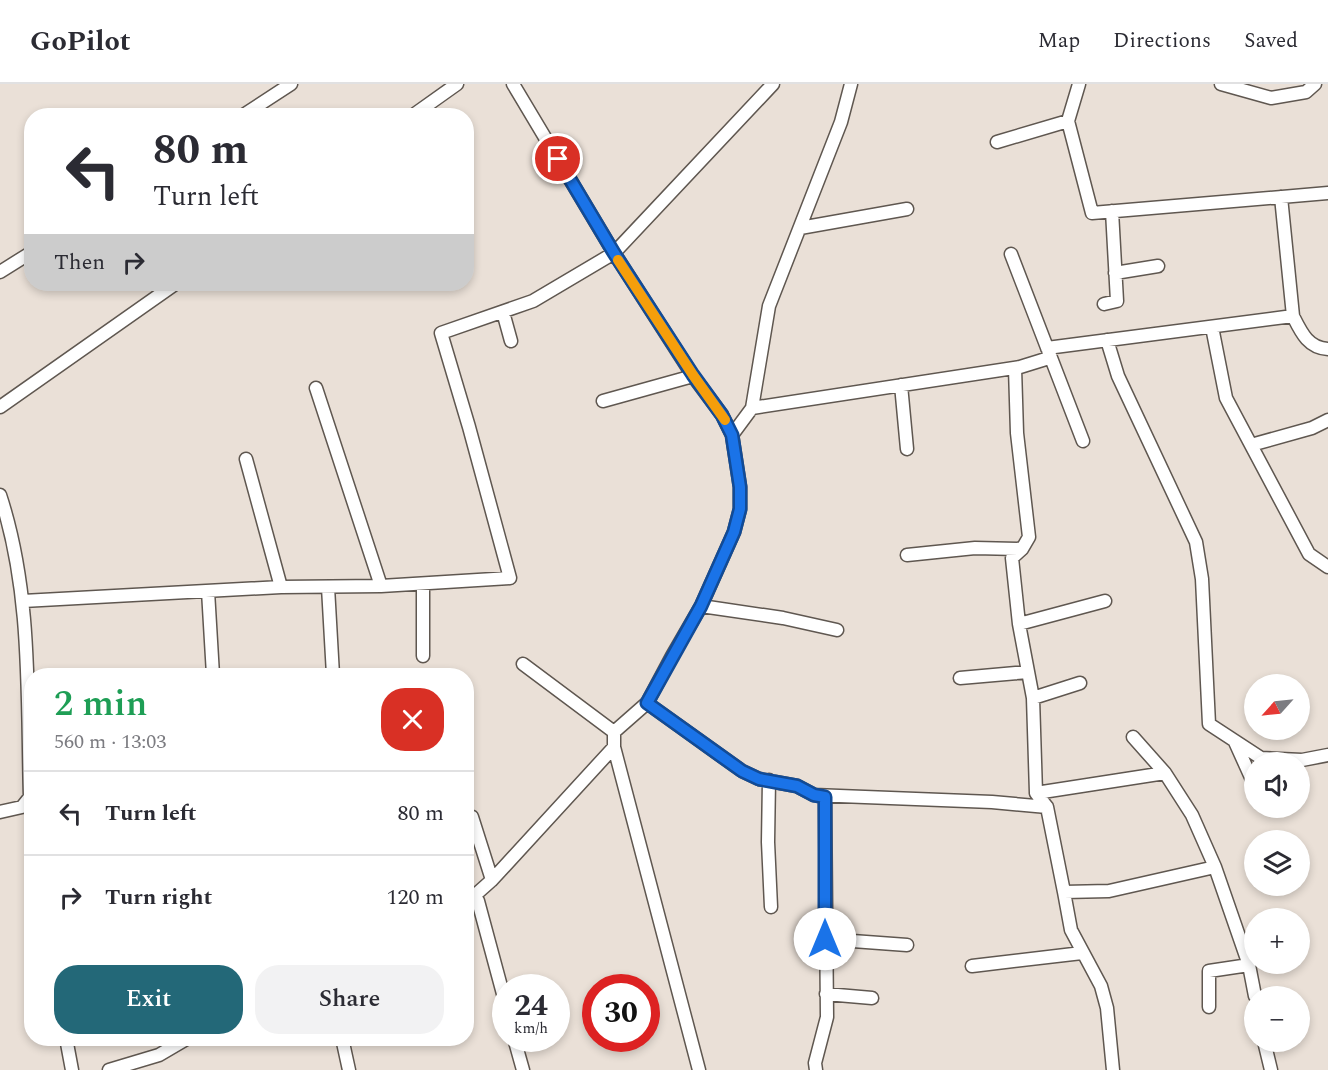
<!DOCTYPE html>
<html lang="en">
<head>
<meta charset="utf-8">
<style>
	:root { --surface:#fff; --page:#f2f2f3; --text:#2b2b33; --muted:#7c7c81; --line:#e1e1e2; --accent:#236878 }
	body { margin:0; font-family:Spectral,serif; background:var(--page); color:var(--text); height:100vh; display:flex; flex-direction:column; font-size:22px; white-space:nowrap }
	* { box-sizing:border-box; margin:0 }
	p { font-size:20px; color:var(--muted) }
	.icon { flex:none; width:33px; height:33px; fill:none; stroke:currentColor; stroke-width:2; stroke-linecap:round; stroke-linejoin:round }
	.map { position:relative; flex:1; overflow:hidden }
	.drawer { position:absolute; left:24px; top:584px; width:450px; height:378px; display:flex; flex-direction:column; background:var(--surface); border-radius:24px; box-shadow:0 3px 9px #0003 }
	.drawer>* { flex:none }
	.hud { position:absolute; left:24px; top:24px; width:450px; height:183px; border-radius:24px; box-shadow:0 3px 9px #0003; background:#fff; color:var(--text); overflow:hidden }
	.needle { width:39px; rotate:243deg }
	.buttons { position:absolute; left:1244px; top:590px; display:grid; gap:12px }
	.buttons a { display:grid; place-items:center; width:66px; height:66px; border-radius:50%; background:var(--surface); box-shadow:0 3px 9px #0003; font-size:30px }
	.speed { position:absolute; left:492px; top:890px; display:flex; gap:12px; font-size:30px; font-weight:700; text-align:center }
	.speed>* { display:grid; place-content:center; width:78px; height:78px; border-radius:50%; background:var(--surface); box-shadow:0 3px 9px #0003; line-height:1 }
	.speed small { font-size:15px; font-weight:400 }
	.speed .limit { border:9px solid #d22; background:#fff; color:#111 }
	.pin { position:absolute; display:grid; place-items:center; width:51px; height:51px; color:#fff; margin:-26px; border:3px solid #fff; border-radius:50%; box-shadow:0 2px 6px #0007 }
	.me { position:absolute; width:66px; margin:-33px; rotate:0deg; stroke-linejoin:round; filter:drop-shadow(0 0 4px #0008) }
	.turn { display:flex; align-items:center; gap:21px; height:126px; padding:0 30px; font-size:27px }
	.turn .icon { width:78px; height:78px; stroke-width:2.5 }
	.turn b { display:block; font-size:42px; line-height:51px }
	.then { display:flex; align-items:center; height:57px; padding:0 30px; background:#0003; gap:12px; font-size:22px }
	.round { display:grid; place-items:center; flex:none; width:63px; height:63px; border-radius:24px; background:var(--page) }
	.headline { display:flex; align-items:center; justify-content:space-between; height:102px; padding:0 30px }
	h1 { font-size:36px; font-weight:600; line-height:45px; color:#1e9e55 }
	.button { display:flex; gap:12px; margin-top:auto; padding:12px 30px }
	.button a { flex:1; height:69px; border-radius:24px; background:var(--accent); color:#fff; font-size:24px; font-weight:600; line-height:69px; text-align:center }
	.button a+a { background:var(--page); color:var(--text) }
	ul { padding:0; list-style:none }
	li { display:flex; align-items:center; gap:18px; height:84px; padding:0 30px; border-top:2px solid var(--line) }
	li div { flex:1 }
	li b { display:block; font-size:22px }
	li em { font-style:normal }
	header { display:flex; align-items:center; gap:36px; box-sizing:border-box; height:84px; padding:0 30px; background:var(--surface); border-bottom:2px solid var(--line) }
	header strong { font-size:28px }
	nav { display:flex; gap:33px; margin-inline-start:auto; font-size:21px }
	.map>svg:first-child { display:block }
</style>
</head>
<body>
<header>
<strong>GoPilot</strong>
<nav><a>Map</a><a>Directions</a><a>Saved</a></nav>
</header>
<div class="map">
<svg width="1328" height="986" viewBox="0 0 1328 986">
	<rect width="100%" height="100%" fill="#eae0d7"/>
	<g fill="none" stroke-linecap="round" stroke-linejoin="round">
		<defs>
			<path id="minor" d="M1079 0 1068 37 1092 129 1328 109
				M1221 0 1271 14 1306 8 1315 0
				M242 32 291 0
				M412 32 457 0
				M997 58 1068 37
				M1281 113 1293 232
				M800 144 907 125
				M1011 170 1083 357
				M0 188 32 168
				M1115 189 1158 182
				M1104 220 1117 217 1112 127
				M503 228 511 257
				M1212 243 1226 314 1309 470 1328 483
				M1107 256 1118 292 1196 458 1202 495 1209 640 1261 674 1302 676 1328 671
				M1047 264 1293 232C1301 248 1308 264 1328 265
				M1015 284 1017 349 1029 453 1022 465 1012 474 1019 540 1033 614 1036 709 1047 723
				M901 301 907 365
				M316 304 381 502
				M603 317 693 292
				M0 323 175 200
				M752 324 1020 283 1049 274
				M732 351 752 324 769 222 841 38 851 0
				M1251 361 1312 344 1328 336
				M246 375 281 503
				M0 411C32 508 27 613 30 713L22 723 0 728
				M907 471 975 464 1022 465
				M328 503 333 591
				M208 507 213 591
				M23 517 281 503 381 502 510 494 469 343 441 249 533 217 614 169 773 0
				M701 522 783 534 837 546
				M1019 540 1105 517
				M423 572V500
				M523 580 614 648
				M960 594 1028 588
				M1033 614 1080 599
				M647 619 742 687 759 695 797 702 814 711 992 718 1047 723 1064 808 1109 807 1215 783
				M1133 653 1165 689 1192 731 1215 783 1249 881 1255 912
				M1235 658 1254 700
				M614 663 699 986
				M769 696 768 758 771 823
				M1036 709 1165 689
				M466 733H472L492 796
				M1064 808 1071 846 1101 902 1107 924 1113 986
				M474 812 478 817 506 921
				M466 815 474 812 492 796 614 663V648L647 619 672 572 701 522 734 448 740 425V403L732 351 722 331 693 292 614 169 513 0
				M825 855 907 861
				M972 882 1082 869
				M826 910 872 914
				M1209 923V887L1249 881
				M66 954 72 986
				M342 954 349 986
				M514 954 523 986
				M1264 957 1271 986
				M109 986 159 971 188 954
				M816 986 815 979 827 933 825 713"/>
		</defs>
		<use href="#minor" stroke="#5f5750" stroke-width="15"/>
		<use href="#minor" stroke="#fff" stroke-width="12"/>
	</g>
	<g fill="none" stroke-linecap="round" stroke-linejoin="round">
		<defs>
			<path id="route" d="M558 75 614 169 693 291 722 331 732 351 740 403V425L734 448 701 522 647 619 742 687 759 695 797 702 814 711 825 713V855"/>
		</defs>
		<use href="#route" stroke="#114b97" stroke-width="15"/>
		<use href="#route" stroke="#1a73e8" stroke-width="10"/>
		<path stroke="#f59e0b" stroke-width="10" d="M618 176 693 291 725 336"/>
	</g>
</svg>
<div class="buttons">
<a><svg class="needle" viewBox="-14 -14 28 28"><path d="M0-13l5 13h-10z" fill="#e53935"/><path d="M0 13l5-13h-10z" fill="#7c7c81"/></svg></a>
<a><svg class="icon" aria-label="sound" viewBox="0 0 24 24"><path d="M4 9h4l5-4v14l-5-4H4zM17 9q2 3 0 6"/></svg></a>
<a><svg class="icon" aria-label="layers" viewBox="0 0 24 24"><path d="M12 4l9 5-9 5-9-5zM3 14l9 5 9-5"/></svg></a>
<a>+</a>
<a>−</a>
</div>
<div class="speed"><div>24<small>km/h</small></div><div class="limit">30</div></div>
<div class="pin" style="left:558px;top:75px;background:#d93025"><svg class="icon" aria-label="arrive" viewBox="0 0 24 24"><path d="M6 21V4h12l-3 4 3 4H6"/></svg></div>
<svg class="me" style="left:825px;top:855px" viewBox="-20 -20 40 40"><circle r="19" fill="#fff"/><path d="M0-13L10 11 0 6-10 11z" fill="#1a73e8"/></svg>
<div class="hud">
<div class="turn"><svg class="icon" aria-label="left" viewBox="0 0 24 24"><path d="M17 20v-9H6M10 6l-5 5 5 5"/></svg><div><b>80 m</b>Turn left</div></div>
<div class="then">Then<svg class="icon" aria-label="right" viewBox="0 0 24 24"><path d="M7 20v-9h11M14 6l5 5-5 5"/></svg></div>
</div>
<section class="drawer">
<div class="headline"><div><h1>2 min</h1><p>560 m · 13:03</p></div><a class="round" style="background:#d93025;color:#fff"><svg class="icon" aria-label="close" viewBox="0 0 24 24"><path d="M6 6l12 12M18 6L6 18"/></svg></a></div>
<ul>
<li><svg class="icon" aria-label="left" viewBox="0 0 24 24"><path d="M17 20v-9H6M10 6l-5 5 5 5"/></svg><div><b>Turn left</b></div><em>80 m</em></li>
<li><svg class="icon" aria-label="right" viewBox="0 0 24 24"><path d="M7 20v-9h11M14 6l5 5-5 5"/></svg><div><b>Turn right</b></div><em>120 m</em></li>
</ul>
<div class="button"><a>Exit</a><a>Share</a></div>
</section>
</div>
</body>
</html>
